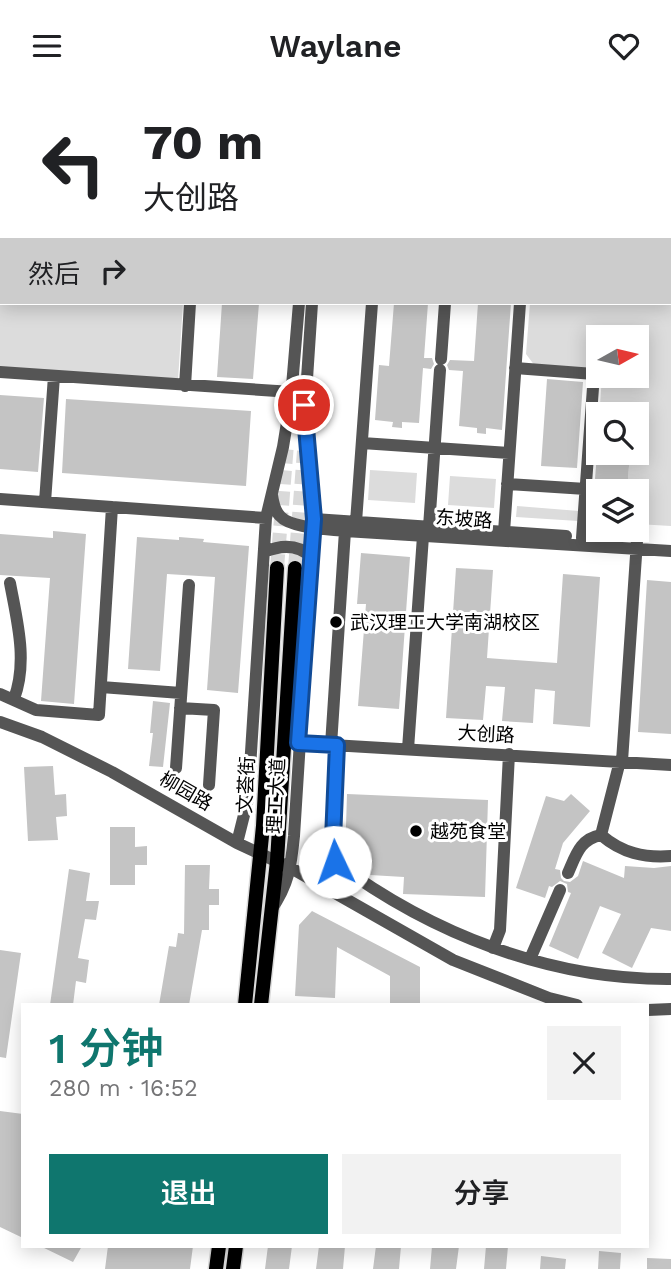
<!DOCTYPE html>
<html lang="zh">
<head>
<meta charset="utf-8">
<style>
	:root { --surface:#fff; --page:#f2f2f2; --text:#202124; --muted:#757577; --accent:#0f766e }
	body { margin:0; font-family:"Work Sans","Noto Sans SC",sans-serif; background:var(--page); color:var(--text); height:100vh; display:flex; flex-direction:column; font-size:26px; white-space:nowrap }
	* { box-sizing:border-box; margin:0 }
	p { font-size:23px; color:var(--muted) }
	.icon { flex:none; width:38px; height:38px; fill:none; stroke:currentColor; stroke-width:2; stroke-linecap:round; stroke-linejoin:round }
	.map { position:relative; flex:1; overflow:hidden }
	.sheet { position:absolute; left:21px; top:912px; width:628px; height:245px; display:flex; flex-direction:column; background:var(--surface); border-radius:0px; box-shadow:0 4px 18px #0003 }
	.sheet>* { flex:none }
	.top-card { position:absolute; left:0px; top:0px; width:672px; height:214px; box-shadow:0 4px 18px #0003; background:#fff; color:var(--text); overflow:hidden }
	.needle { width:46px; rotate:82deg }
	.controls { position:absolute; left:586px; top:234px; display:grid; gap:14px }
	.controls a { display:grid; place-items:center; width:63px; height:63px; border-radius:0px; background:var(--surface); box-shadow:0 4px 18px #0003; font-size:35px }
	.pin { position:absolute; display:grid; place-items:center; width:60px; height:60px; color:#fff; margin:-30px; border:4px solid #fff; border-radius:50%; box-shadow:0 2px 7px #0007 }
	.me { position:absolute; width:77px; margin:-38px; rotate:357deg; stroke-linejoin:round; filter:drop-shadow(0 0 5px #0008) }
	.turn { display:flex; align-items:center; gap:24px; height:147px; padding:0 28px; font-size:32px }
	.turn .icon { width:91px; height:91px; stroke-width:2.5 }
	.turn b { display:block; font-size:49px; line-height:60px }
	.then { display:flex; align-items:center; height:66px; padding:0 28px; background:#0003; gap:14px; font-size:26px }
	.round { display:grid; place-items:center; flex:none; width:74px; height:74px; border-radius:0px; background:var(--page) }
	.head { display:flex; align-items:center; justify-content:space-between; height:119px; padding:0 28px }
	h1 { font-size:42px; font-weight:600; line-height:52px; color:var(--accent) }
	.cta { display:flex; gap:14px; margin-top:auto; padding:14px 28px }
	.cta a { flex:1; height:80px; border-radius:0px; background:var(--accent); color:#fff; font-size:28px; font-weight:600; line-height:80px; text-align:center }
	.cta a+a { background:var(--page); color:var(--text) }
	header { display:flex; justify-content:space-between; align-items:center; height:91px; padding:0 28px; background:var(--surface); font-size:32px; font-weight:600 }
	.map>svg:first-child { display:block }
</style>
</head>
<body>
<header><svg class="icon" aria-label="menu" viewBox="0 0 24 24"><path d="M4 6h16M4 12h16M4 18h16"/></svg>Waylane<svg class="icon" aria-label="heart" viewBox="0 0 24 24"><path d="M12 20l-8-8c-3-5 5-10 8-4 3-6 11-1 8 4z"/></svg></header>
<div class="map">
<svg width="671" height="1178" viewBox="0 0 671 1178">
	<rect width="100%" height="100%" fill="#fff"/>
	<path fill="#dcdcdc" d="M0 0H274L2 2V82Z
		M0 119 2 212H183L178 289 0 276Z
		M671 168V435L637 433V401H627L630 362H637V324H617L618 315 600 314 602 285H637V247H598V279L535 275 526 263 530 212H670Z
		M370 379 417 382 415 412 368 409Z
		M450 385 496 388 494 417 448 414Z
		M517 415 579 420 578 430 516 426Z"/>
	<path fill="#c4c4c4" d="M222 212H259L253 288 217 286Z
		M394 212H428L424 267H432L434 273 431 278 423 277 419 332 402 331V337L392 336 393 331 375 329 379 274 389 275Z
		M478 212H511L502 339 486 337V343L477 342V337L459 335 463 280 449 279 447 274 450 269 474 270Z
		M547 288 583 291 577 377 541 375Z
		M0 304 44 307 38 381 0 378Z
		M66 308 251 320 246 395 62 382Z
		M601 314 635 317 634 324H600Z
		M597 362H630L627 401H594Z
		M53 440 86 443 74 613 41 610 50 487 0 484V443L53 447Z
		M137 446 179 449V446L204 448 203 451 249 455 238 602 207 599 215 486 167 483 160 580 128 578Z
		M361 462 410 466 399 618 358 615 366 513H357Z
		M456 477 493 479 487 567 557 572 563 483 600 486 590 636 553 633 555 600 535 598 533 632 502 630 505 596 486 595 483 629 446 627Z
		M647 489 671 491V643L638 641Z
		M153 610 170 612 163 676 149 675 153 642H150Z
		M53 675 55 704 66 703 67 725 56 726 58 749 28 750 24 676Z
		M347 703 488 709 485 806 403 803 404 786 370 784V771L349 770 345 767Z
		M571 703 590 720 563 752 555 778 560 779 561 787 564 790 570 791 578 785 583 770 624 787 625 775 654 777 671 775V840L651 837 632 877 602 862 621 823 600 815 578 868 549 855 571 802 568 801 567 793 560 790 552 796 549 795 545 807 516 797 546 705 564 710Z
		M110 736H135V756L147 755V774H135V794H110Z
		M185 774H210L209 798H219V814H209V839H202L189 914H159L169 855 176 856 178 842 184 843Z
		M69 778 90 782 86 810H99L96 829 85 828 78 867 89 869 86 892 76 890 73 914H50Z
		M312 820 420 876V914H390V885L337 856 335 907 295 905 299 834Z
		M0 859 21 862 6 967 0 966Z
		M0 1020 23 1023V1147L0 1136Z
		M40 1155H82L73 1171Z
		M108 1155H193L190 1178H105Z
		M268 1155H292L289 1178H265Z
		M319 1155H345L343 1178H316Z
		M376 1155H401L399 1178H373Z
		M432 1155H459L456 1178H430Z
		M486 1155H508L506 1178H484Z
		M599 1160 621 1162 620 1178H598Z
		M541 1165 566 1168 565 1178H540Z
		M647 1167 671 1168V1178H647Z"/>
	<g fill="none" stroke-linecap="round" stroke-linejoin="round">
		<path stroke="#d9d9d9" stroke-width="14" stroke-dasharray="14 7" stroke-linecap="butt" d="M277 477 287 353
			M295 477 304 360"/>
		<defs>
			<path id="major" d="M245 914 263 735 277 477
				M261 914 277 770 295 477
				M216 1178 219 1155
				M233 1178 236 1155"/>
		</defs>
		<use href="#major" stroke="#dbdbdb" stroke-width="17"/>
		<path stroke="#555" stroke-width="12" d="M314 2V0
			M328 2V0
			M562 2 563 0
			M0 98 2 99
			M670 151H671
			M441 268 445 212
			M515 277 594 283 582 447
			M0 281 292 301
			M185 295 190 212
			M362 352 509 362
			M507 393 586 398
			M272 404C273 411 275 420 280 425 290 437 329 438 345 440L671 460
			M0 408 266 427
			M45 411 54 285
			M314 428 566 445
			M356 431 372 212
			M429 436 440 279
			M504 441 520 212
			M264 461C281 454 298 453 311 466
			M10 492C17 530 28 570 14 608
			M101 596 181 602
			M0 603 36 619 99 624 112 416
			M180 617 214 619 209 694
			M0 631 42 646 112 681 237 752 291 777 453 869 549 907 577 914
			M298 652 671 674
			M331 654 345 440
			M337 654 333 748 335 771C432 843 550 889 671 888
			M408 658 423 445
			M622 670 637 450
			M176 677 189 494
			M601 744 620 670
			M601 744C622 762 644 767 671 765
			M237 752 248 708 266 427 283 356 291 307 299 212
			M568 782C576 764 580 748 601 744
			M271 819C289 793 291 775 294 745L314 428 304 333 312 212
			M493 857 500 839 509 663
			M530 868 560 799
			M648 919 671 918"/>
		<use href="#major" stroke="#000" stroke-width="14"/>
	</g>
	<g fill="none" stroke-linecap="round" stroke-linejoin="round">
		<defs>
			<path id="route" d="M304 314 314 428 298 652 337 654 333 748 335 771"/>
		</defs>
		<use href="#route" stroke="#114b97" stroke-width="18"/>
		<use href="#route" stroke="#1a73e8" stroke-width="12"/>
	</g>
	<g fill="#000" stroke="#fff" stroke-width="2.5">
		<circle cx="336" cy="531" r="7"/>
		<circle cx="416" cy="740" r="7"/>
	</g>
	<g text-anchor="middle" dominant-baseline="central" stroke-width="6" stroke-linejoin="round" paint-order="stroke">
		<g font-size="19" fill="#000" stroke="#fff">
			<text transform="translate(464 428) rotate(4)">东坡路</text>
			<text transform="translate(486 643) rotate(3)">大创路</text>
			<text transform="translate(246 694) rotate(-87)">文荟街</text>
			<text transform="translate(186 700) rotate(30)">柳园路</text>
			<text transform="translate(276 705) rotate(-87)">理工大道</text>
		</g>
		<g font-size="19" fill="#000" stroke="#fff" text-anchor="start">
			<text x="350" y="531">武汉理工大学南湖校区</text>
			<text x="430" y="740">越苑食堂</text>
		</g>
	</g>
</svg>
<div class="controls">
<a><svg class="needle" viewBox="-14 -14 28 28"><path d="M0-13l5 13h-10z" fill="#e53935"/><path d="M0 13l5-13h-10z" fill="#757577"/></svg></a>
<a><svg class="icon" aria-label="search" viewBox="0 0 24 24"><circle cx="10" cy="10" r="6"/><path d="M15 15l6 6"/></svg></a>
<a><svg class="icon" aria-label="layers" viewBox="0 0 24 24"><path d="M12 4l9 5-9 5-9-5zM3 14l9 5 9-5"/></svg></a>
</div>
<div class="pin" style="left:304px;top:314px;background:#d93025"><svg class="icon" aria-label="arrive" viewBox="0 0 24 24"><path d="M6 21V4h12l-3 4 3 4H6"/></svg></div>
<svg class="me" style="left:335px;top:771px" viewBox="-20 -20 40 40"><circle r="19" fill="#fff"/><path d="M0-13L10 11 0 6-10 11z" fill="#1a73e8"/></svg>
<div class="top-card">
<div class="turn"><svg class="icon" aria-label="left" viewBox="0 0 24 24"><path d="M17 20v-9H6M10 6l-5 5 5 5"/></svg><div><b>70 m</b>大创路</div></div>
<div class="then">然后<svg class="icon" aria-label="right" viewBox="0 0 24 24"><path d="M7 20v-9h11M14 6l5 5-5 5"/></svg></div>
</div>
<section class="sheet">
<div class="head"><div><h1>1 分钟</h1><p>280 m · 16:52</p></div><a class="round"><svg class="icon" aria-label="close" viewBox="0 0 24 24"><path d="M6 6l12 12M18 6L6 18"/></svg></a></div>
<div class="cta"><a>退出</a><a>分享</a></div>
</section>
</div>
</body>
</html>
